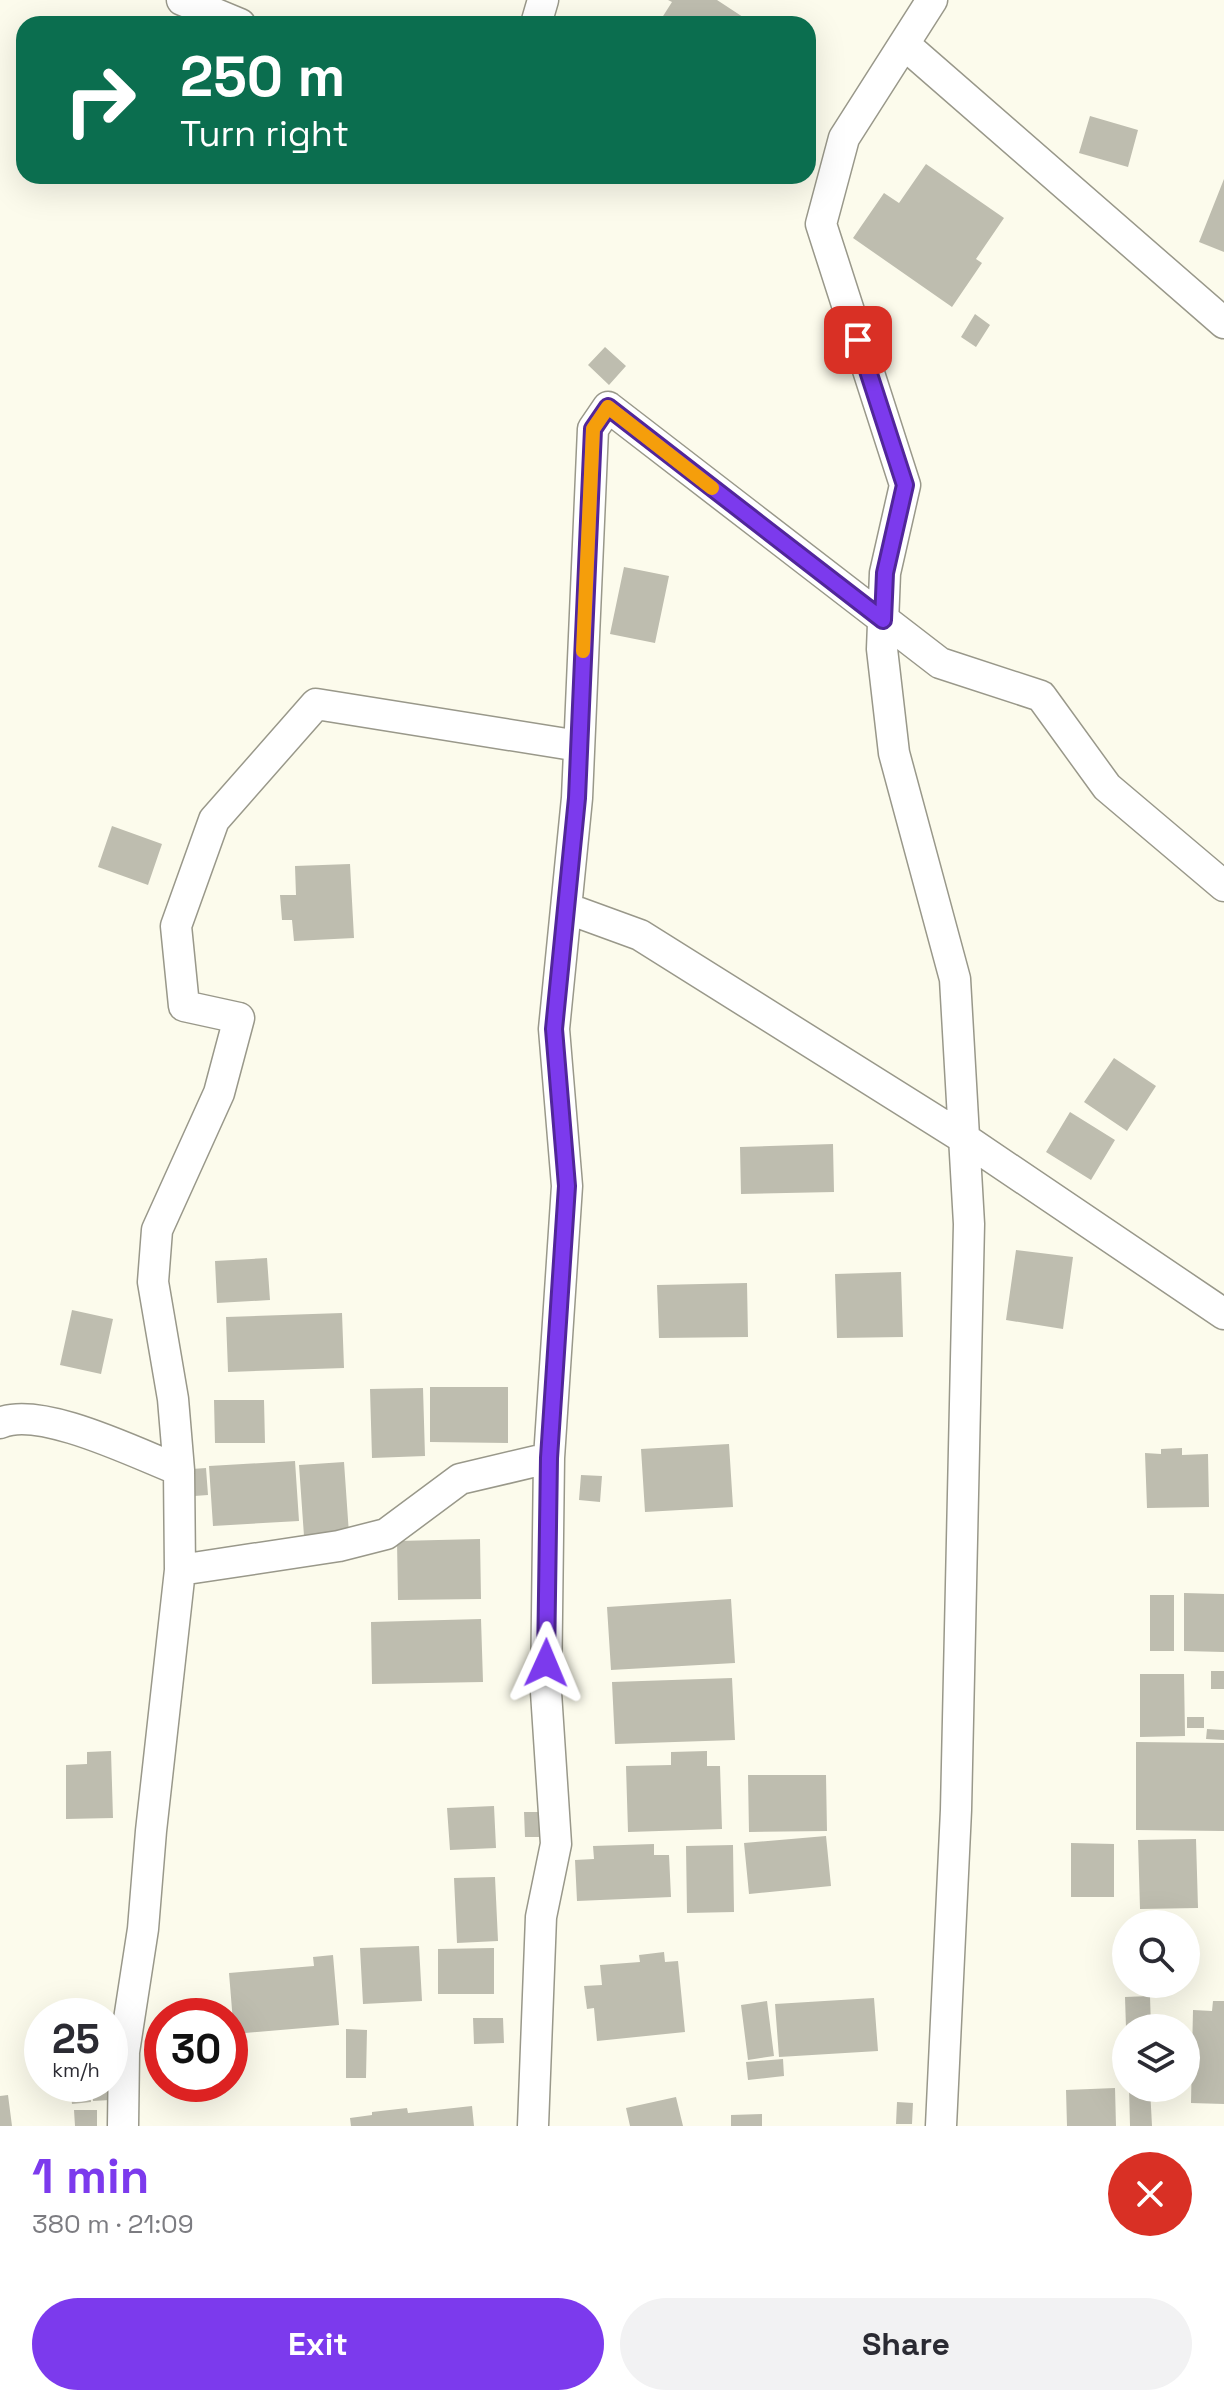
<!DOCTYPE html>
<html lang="en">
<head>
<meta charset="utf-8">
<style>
	:root { --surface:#fff; --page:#f2f2f3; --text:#2b2b33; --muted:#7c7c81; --accent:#7c3aed }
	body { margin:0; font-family:"Space Grotesk",sans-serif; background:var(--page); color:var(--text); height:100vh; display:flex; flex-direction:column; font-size:30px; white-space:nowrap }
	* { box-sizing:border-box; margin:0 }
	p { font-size:26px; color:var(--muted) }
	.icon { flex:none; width:44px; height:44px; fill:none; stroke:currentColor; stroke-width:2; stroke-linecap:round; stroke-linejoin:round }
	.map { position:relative; height:2126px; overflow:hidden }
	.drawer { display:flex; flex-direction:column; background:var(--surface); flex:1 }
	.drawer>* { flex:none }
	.hud { position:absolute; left:16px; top:16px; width:800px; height:168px; border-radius:24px; box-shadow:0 8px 32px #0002; background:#0b6e4f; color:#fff; overflow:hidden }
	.controls { position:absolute; left:1112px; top:1910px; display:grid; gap:16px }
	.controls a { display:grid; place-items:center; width:88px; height:88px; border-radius:50%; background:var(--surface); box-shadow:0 8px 32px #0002; font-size:40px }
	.speed { position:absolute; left:24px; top:1998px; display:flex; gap:16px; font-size:40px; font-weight:700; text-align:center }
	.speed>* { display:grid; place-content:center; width:104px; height:104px; border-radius:50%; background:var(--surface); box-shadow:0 8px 32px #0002; line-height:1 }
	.speed small { font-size:20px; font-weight:400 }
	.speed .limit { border:12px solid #d22; background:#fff; color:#111 }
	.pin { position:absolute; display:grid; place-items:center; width:68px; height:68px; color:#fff; margin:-34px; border-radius:16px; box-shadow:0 4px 12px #0006 }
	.me { position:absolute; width:88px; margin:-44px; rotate:1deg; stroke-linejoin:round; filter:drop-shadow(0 0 6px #0008) }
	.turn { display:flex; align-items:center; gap:28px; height:168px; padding:0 32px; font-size:36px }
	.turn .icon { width:104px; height:104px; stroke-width:2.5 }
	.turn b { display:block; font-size:56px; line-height:68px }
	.round { display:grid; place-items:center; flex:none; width:84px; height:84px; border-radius:42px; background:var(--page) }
	.head { display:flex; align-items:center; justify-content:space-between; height:136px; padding:0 32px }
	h1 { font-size:48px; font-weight:700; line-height:60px; color:var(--accent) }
	.cta { display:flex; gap:16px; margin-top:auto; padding:16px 32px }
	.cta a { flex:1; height:92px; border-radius:48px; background:var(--accent); color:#fff; font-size:32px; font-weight:700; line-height:92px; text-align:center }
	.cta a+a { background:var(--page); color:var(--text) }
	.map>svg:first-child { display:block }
</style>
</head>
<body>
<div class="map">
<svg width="1224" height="2126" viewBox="0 0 1224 2126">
	<rect width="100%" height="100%" fill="#fcfbec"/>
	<path fill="#bebdaf" d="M668 0H717L746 19 742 24H658L672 2Z
		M1090 116 1138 130 1128 167 1079 153Z
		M926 164 1004 218 976 259 982 263 952 307 853 238 884 193 899 203Z
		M1224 179V252L1199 242Z
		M975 314 990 325 976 347 961 337Z
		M605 347 626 366 609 385 588 365Z
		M624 567 669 576 655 643 610 634Z
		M112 826 162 844 148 885 98 867Z
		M350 864 354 938 294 941 292 920H282L280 895H296L295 866Z
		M1114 1058 1156 1086 1127 1131 1084 1102Z
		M1070 1112 1115 1140 1091 1180 1046 1152Z
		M833 1144 834 1192 741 1194 740 1147Z
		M1016 1250 1073 1257 1063 1329 1006 1320Z
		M267 1258 270 1300 217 1303 215 1261Z
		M901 1272 903 1337 837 1338 835 1274Z
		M747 1283 748 1337 659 1338 657 1285Z
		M72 1310 113 1319 101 1374 60 1365Z
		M342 1313 344 1368 228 1372 226 1317Z
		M430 1387H508V1443L430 1442Z
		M423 1388 425 1456 372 1458 370 1389Z
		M214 1400H264L265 1443H215Z
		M729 1444 733 1507 645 1512 641 1449Z
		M1182 1448V1455L1208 1454 1209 1507 1147 1508 1145 1453 1161 1454V1449Z
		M295 1461 299 1521 213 1526 209 1466Z
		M344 1462 349 1534 304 1536 299 1465Z
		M206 1468 208 1495 194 1496 192 1469Z
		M581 1475 602 1476 600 1502 579 1500Z
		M480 1539 481 1599 398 1600 397 1541Z
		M1184 1593 1224 1594V1652L1184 1651Z
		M1150 1595H1174V1651H1150Z
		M731 1599 735 1663 611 1670 607 1607Z
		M481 1619 483 1682 372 1684 371 1622Z
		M1211 1671H1224V1689H1211Z
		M1140 1674H1184L1185 1736 1140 1737Z
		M732 1678 735 1740 615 1744 612 1682Z
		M1187 1717H1204V1728H1187Z
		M1207 1729 1224 1730V1740L1206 1739Z
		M1136 1742 1224 1743V1831L1136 1830Z
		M111 1751 113 1818 66 1819V1765L87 1764V1752Z
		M707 1751V1766H720L722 1829 628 1832 626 1766 671 1765V1752Z
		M748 1775H826L827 1831 749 1832Z
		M494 1806 496 1848 450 1850 447 1808Z
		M524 1812H549V1837H525Z
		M826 1836 831 1886 749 1894 744 1843Z
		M1196 1839 1198 1908 1140 1909 1138 1840Z
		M1071 1843 1114 1844V1897H1071Z
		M654 1844V1855H669L671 1897 577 1901 575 1860 594 1859 593 1846Z
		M733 1845 734 1912 687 1913 686 1846Z
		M495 1877 498 1941 457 1943 454 1878Z
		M419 1946 422 2001 363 2004 360 1948Z
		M494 1948V1994H438V1949Z
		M664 1952 665 1962 678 1961 685 2032 597 2041 594 2008 587 2009 584 1986 602 1985 600 1965 640 1962 639 1955Z
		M333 1955 339 2025 234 2034 229 1973 314 1966 313 1957Z
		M1150 1996 1151 2028H1126L1125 1997Z
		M874 1998 878 2051 779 2057 775 2004Z
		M767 2001 774 2056 748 2060 741 2005Z
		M1213 2001H1224V2104L1191 2103 1193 2010 1212 2011Z
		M473 2018H503L504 2043 474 2044Z
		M346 2029 367 2030 366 2078H346Z
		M783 2059 784 2076 748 2080 746 2062Z
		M70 2084H89L91 2102 72 2104Z
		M92 2084H109L110 2100 93 2101Z
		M1115 2088 1116 2126H1067L1066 2090Z
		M1129 2088H1150L1152 2126H1130Z
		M8 2095 12 2126H0V2096Z
		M676 2097 683 2126H630L626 2108Z
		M897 2102 913 2103 912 2124H896Z
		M472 2106 474 2126H351L350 2118 372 2115V2112L407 2108 408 2113Z
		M74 2110H97V2126H75Z
		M762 2114V2126H731V2115Z"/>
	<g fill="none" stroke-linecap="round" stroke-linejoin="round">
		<defs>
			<path id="street" d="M182 0 240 24
				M932 0 844 138 821 224 905 485 885 573 882 649 894 753 955 979 969 1224 956 1810 941 2126
				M536 24 543 0
				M904 44 1224 323
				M566 908 640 935 965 1139 1224 1314
				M0 1423C40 1405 138 1454 179 1470
				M549 1458 567 1186 554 1029 577 798 593 429 608 407 940 663 1041 696 1107 787 1224 886
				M180 1570 179 1470 173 1399 153 1282 157 1230 219 1093 239 1018 184 1006 176 926 214 820 316 704 579 746
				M123 2126 124 2052 143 1929 151 1831 180 1570 339 1546 386 1534 460 1479 549 1458 546 1692 556 1844 541 1917 533 2126"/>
		</defs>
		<use href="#street" stroke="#99988a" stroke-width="33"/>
		<use href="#street" stroke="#fff" stroke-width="30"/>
	</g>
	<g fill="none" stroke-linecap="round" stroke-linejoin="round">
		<defs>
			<path id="route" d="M546 1663 549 1458 567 1186 554 1029 577 798 593 429 608 407 883 620 885 573 905 485 858 340"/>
		</defs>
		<use href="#route" stroke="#51269a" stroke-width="20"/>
		<use href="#route" stroke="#7c3aed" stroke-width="14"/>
		<path stroke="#f59e0b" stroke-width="14" d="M583 651 593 429 608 407 712 488"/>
	</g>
</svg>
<div class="controls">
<a><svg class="icon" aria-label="search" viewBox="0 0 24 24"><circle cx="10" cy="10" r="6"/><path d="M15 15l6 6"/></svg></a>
<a><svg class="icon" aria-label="layers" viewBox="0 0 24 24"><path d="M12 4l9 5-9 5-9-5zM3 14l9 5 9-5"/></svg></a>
</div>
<div class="speed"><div>25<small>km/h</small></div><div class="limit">30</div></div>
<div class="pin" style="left:858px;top:340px;background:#d93025"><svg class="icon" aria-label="arrive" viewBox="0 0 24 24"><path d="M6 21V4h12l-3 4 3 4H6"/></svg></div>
<svg class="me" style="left:546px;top:1663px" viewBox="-20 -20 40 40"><path d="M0-17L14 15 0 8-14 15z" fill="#7c3aed" stroke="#fff" stroke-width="4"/></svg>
<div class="hud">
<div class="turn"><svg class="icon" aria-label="right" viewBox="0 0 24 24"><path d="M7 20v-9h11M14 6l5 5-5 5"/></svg><div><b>250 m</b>Turn right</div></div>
</div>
</div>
<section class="drawer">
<div class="head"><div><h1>1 min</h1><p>380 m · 21:09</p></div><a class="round" style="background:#d93025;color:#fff"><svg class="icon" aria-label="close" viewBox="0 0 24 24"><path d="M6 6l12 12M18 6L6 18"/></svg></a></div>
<div class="cta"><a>Exit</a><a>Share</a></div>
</section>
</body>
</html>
